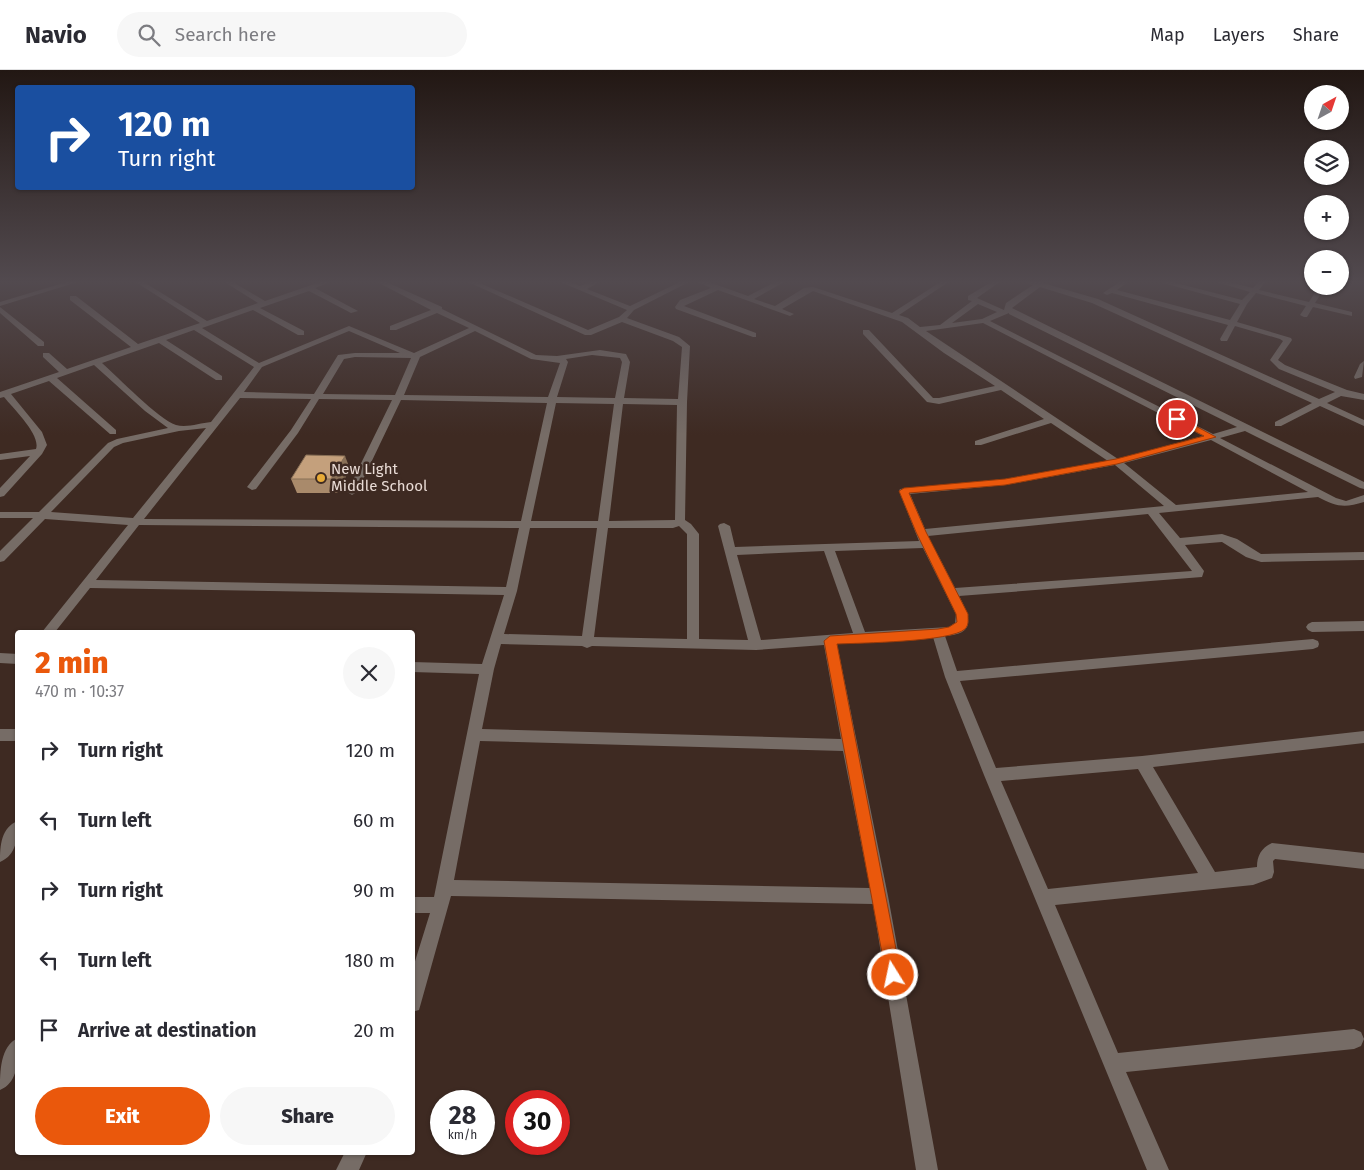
<!DOCTYPE html>
<html lang="en">
<head>
<meta charset="utf-8">
<style>
	:root { --surface:#fff; --page:#f7f7f7; --text:#2b2b33; --muted:#7c7c81; --line:#e1e1e2; --accent:#ea580c }
	body { margin:0; font-family:"Fira Sans",sans-serif; background:var(--page); color:var(--text); height:100vh; display:flex; flex-direction:column; font-size:19px; white-space:nowrap }
	* { box-sizing:border-box; margin:0 }
	p { font-size:16px; color:var(--muted) }
	.icon { flex:none; width:28px; height:28px; fill:none; stroke:currentColor; stroke-width:2; stroke-linecap:round; stroke-linejoin:round }
	.map { position:relative; flex:1; overflow:hidden }
	.details { position:absolute; left:15px; top:560px; width:400px; height:525px; display:flex; flex-direction:column; background:var(--surface); border-radius:5px; box-shadow:0 1px 4px #0004 }
	.details>* { flex:none }
	.hud { position:absolute; left:15px; top:15px; width:400px; height:105px; border-radius:5px; box-shadow:0 1px 4px #0004; background:#1a4fa0; color:#fff; overflow:hidden }
	.needle { width:32px; rotate:40deg }
	.controls { position:absolute; left:1304px; top:15px; display:grid; gap:10px }
	.controls a { display:grid; place-items:center; width:45px; height:45px; border-radius:50%; background:var(--surface); box-shadow:0 1px 4px #0004; font-size:25px }
	.speed { position:absolute; left:430px; top:1020px; display:flex; gap:10px; font-size:25px; font-weight:700; text-align:center }
	.speed>* { display:grid; place-content:center; width:65px; height:65px; border-radius:50%; background:var(--surface); box-shadow:0 1px 4px #0004; line-height:1 }
	.speed small { font-size:12px; font-weight:400 }
	.speed .limit { border:8px solid #d22; background:#fff; color:#111 }
	.pin { position:absolute; display:grid; place-items:center; width:42px; height:42px; color:#fff; margin:-21px; border:2px solid #fff; border-radius:50%; box-shadow:0 1px 5px #0007 }
	.me { position:absolute; width:55px; margin:-28px; rotate:350deg; stroke-linejoin:round; filter:drop-shadow(0 0 4px #0008) }
	.turn { display:flex; align-items:center; gap:18px; height:105px; padding:0 20px; font-size:22px }
	.turn .icon { width:65px; height:65px; stroke-width:2.5 }
	.turn b { display:block; font-size:35px; line-height:42px }
	.round { display:grid; place-items:center; flex:none; width:52px; height:52px; border-radius:26px; background:var(--page) }
	.overview { display:flex; align-items:center; justify-content:space-between; height:85px; padding:0 20px }
	h1 { font-size:30px; font-weight:800; line-height:38px; color:var(--accent) }
	.button { display:flex; gap:10px; margin-top:auto; padding:10px 20px }
	.button a { flex:1; height:58px; border-radius:30px; background:var(--accent); color:#fff; font-size:20px; font-weight:800; line-height:58px; text-align:center }
	.button a+a { background:var(--page); color:var(--text) }
	ul { padding:0; list-style:none }
	li { display:flex; align-items:center; gap:15px; height:70px; padding:0 20px }
	li div { flex:1 }
	li b { display:block; font-size:19px }
	li em { font-style:normal }
	header { display:flex; align-items:center; gap:30px; box-sizing:border-box; height:70px; padding:0 25px; background:var(--surface); border-bottom:1px solid var(--line) }
	header strong { font-size:24px }
	nav { display:flex; gap:28px; margin-inline-start:auto; font-size:18px }
	.search { width:350px; height:45px; background:var(--page); display:flex; align-items:center; gap:12px; box-sizing:border-box; padding:0 18px; border-radius:28px; color:var(--muted); font-size:19px }
	.map>svg:first-child { display:block }
</style>
</head>
<body>
<header>
<strong>Navio</strong>
<div class="search"><svg class="icon" aria-label="search" viewBox="0 0 24 24"><circle cx="10" cy="10" r="6"/><path d="M15 15l6 6"/></svg>Search here</div>
<nav><a>Map</a><a>Layers</a><a>Share</a></nav>
</header>
<div class="map">
<svg width="1364" height="1100" viewBox="0 0 1364 1100">
	<rect width="100%" height="100%" fill="#3e2a22"/>
	<g fill="none" stroke-linecap="round" stroke-linejoin="round">
		<path fill="#766c66" fill-rule="evenodd" d="M70 211H81L0 236V232Z
			M134 211H142L207 251 258 233 223 211H231L265 231 323 211H333L315 218 358 241 351 243 309 221 260 238 304 261V265H298L253 240 202 258 259 293 349 256 414 283 469 258 437 243 396 260H390V256L431 240 375 211H384L442 237V239L536 285 557 286 600 280 626 284 630 292 624 328 678 329 682 277 673 271 622 252 591 265H585L466 211H475L588 260 619 247 627 240 558 211H568L580 216 592 211H601L587 219 630 236 682 211H691L634 240 627 248 679 267 690 276 687 332 685 450 691 454 699 464V569L748 570 718 456 720 454 724 453 730 456 735 477 919 471 899 421 900 419 1005 409 1108 391 1051 353 981 375H975V371L1044 349 1001 320 939 334 927 332 863 264V260H869L933 328H939L995 316 944 283 902 252 813 221 782 239 794 244 790 246 718 220 684 236 756 263V267H753L676 239 675 237 680 230 711 218 696 211H706L748 226 777 211H786L754 229 775 236 804 218 813 217 892 243 942 211H950L899 245 908 248 920 257 940 255 972 231 968 230V226L993 211H1001L977 228 1004 240 1006 233 1033 215 1028 214V211H1036L1098 229 1319 329 1335 322 1279 299 1270 290 1283 271 1280 269 1235 256 1227 271H1221L1220 269 1228 255 1112 223 1107 225 1103 223 1121 211H1129L1117 220 1230 250 1240 234 1163 213 1168 211 1242 230 1250 222 1213 211H1225L1253 218 1259 211H1266L1259 220 1309 232 1319 216H1326L1315 233 1352 242V246L1313 237 1307 247H1304L1300 245 1306 236 1256 223 1247 234 1237 252 1291 268 1292 270 1278 290 1285 295 1347 320 1364 324V330L1341 326 1327 333 1364 350V356L1320 336 1281 356H1275V352L1312 333 1092 233 1040 217 1012 238 1364 412V419L1360 418 1245 361 1220 368 1336 428 1346 431 1364 425V432C1345 438 1336 437 1318 427L1159 443 1180 468 1222 464 1237 469 1261 484 1364 482V490L1261 492 1246 487 1222 472 1185 475 1204 501 1202 507 959 526C970 547 977 564 945 566L957 601 1313 569 1318 571 1319 574 1318 577 1313 579 960 611 996 698 1142 686 1364 661V673L1153 697 1215 802 1257 797C1257 786 1261 778 1272 773L1364 783V799L1275 789 1273 791 1274 802 1272 808 1253 815 1055 835 1118 983 1354 959 1361 962 1364 969 1361 976 1354 979 1126 1002 1169 1100H1147L984 705 945 607 933 567 837 574 888 826 938 1100H916L873 834 451 826 421 933 419 940 412 942V901L430 843H412V827H434L479 604 412 602V592L482 594 504 525 90 518 55 562H42L128 455 45 449 4 491 0 492V481L33 448H0V442H39L108 373 117 369 168 358 145 341 94 295 57 308 116 360V364H110L49 311 11 324 42 362 47 375 42 384 4 426 0 427V418L30 386 0 390V384L36 379C41 365 13 338 4 327L0 328V322L59 302 43 287V283H49L67 299 131 277 70 230V226H76L138 274 200 253ZM978 234 997 242 982 249 952 253ZM1009 243V244L1237 357 1213 364 990 251ZM983 253 1203 366 1118 389 926 261ZM194 260 254 297 211 352C200 353 187 358 176 355 158 349 118 307 102 293L159 273 216 310H222V306L166 270ZM349 261 400 283H355L338 285 314 324 244 322 262 297ZM475 261 531 289 560 293 548 327 404 325 420 287ZM592 285 620 288 622 292 615 328 557 327 568 292 566 289ZM355 287 411 288 395 325 323 324 344 289ZM240 328 311 329 291 360 247 417 252 420 256 419 298 363 319 329 392 330 347 422 352 425 357 422 401 330 547 333 521 451 144 449ZM556 333 614 334 598 451H531ZM623 334 677 335 675 450 609 451ZM206 358 133 448 51 442 114 377 123 373 179 361ZM1211 370 1308 422 1176 435 1124 393ZM1115 395 1164 436 925 459 910 424 1005 415ZM1148 444 1192 501 955 518 928 466ZM139 455 519 458 506 517 96 510ZM679 456 687 464V569L594 567 608 458H673ZM530 458H597L582 566 504 564 517 521ZM923 478 956 544 955 553 949 557 865 562 835 481ZM824 481 853 563 761 570 737 485ZM501 574 582 576 587 578 592 576 756 580 824 575 841 669 482 659 494 599ZM480 671 843 681 870 818 454 810ZM1138 699 1198 803 1048 819 1001 711Z
			M0 237 44 272V276H38L0 243Z
			M1364 291 1362 307 1355 309 1354 307 1360 294Z
			M1364 551V561L1312 562 1308 560 1306 557 1308 554 1312 552Z
			M0 583 18 584V594L0 593Z
			M0 659H18V671H0Z
			M18 751C18 766 17 785 0 792 0 776 1 757 18 751Z
			M18 968C18 986 20 1012 0 1020 0 1002 0 976 18 968Z
			M345 1082H367L359 1100H336Z"/>
	</g>
	<path fill="#a98a6b" d="M350 399 337 423H297L291 409Z"/>
	<path fill="#897057" d="M345 386 350 399 337 423 331 409Z"/>
	<path fill="#c4a07c" stroke="#897057" d="M306 385 345 386 331 409H291Z"/>
	<linearGradient id="sky" x2="0" y2="1"><stop stop-color="#221713"/><stop offset="0.58" stop-color="#524a4f"/><stop offset="1" stop-color="#524a4f" stop-opacity="0"/></linearGradient>
	<rect width="1364" height="365" fill="url(#sky)"/>
	<path fill="#ea580c" stroke="#983908" d="M1177 346 1216 367 1117 394 1005 415 909 423 926 462 968 544C968 550 969 555 965 559 951 572 859 573 837 574L901 905 899 910 893 913 887 910 824 571 830 566 938 559 949 557 957 552 956 544 916 462 899 421 904 418 1005 409 1116 389 1204 366 1174 351V347Z"/>
	<circle fill="#e8ab37" stroke="#3e2a22" stroke-width="2" cx="321" cy="408" r="5"/>
	<g text-anchor="middle" dominant-baseline="central" stroke-width="5" stroke-linejoin="round" paint-order="stroke">
		<g font-size="15" fill="#e9dbd5" stroke="#3e2a22" text-anchor="start">
			<text x="331" y="399">New Light<tspan x="331" dy="17">Middle School</tspan></text>
		</g>
	</g>
</svg>
<div class="controls">
<a><svg class="needle" viewBox="-14 -14 28 28"><path d="M0-13l5 13h-10z" fill="#e53935"/><path d="M0 13l5-13h-10z" fill="#7c7c81"/></svg></a>
<a><svg class="icon" aria-label="layers" viewBox="0 0 24 24"><path d="M12 4l9 5-9 5-9-5zM3 14l9 5 9-5"/></svg></a>
<a>+</a>
<a>−</a>
</div>
<div class="speed"><div>28<small>km/h</small></div><div class="limit">30</div></div>
<div class="pin" style="left:1177px;top:349px;background:#d93025"><svg class="icon" aria-label="arrive" viewBox="0 0 24 24"><path d="M6 21V4h12l-3 4 3 4H6"/></svg></div>
<svg class="me" style="left:893px;top:905px" viewBox="-20 -20 40 40"><circle r="17" fill="#ea580c" stroke="#fff" stroke-width="3"/><path d="M0-11L8 9 0 5-8 9z" fill="#fff"/></svg>
<div class="hud">
<div class="turn"><svg class="icon" aria-label="right" viewBox="0 0 24 24"><path d="M7 20v-9h11M14 6l5 5-5 5"/></svg><div><b>120 m</b>Turn right</div></div>
</div>
<section class="details">
<div class="overview"><div><h1>2 min</h1><p>470 m · 10:37</p></div><a class="round"><svg class="icon" aria-label="close" viewBox="0 0 24 24"><path d="M6 6l12 12M18 6L6 18"/></svg></a></div>
<ul>
<li><svg class="icon" aria-label="right" viewBox="0 0 24 24"><path d="M7 20v-9h11M14 6l5 5-5 5"/></svg><div><b>Turn right</b></div><em>120 m</em></li>
<li><svg class="icon" aria-label="left" viewBox="0 0 24 24"><path d="M17 20v-9H6M10 6l-5 5 5 5"/></svg><div><b>Turn left</b></div><em>60 m</em></li>
<li><svg class="icon" aria-label="right" viewBox="0 0 24 24"><path d="M7 20v-9h11M14 6l5 5-5 5"/></svg><div><b>Turn right</b></div><em>90 m</em></li>
<li><svg class="icon" aria-label="left" viewBox="0 0 24 24"><path d="M17 20v-9H6M10 6l-5 5 5 5"/></svg><div><b>Turn left</b></div><em>180 m</em></li>
<li><svg class="icon" aria-label="arrive" viewBox="0 0 24 24"><path d="M6 21V4h12l-3 4 3 4H6"/></svg><div><b>Arrive at destination</b></div><em>20 m</em></li>
</ul>
<div class="button"><a>Exit</a><a>Share</a></div>
</section>
</div>
</body>
</html>
